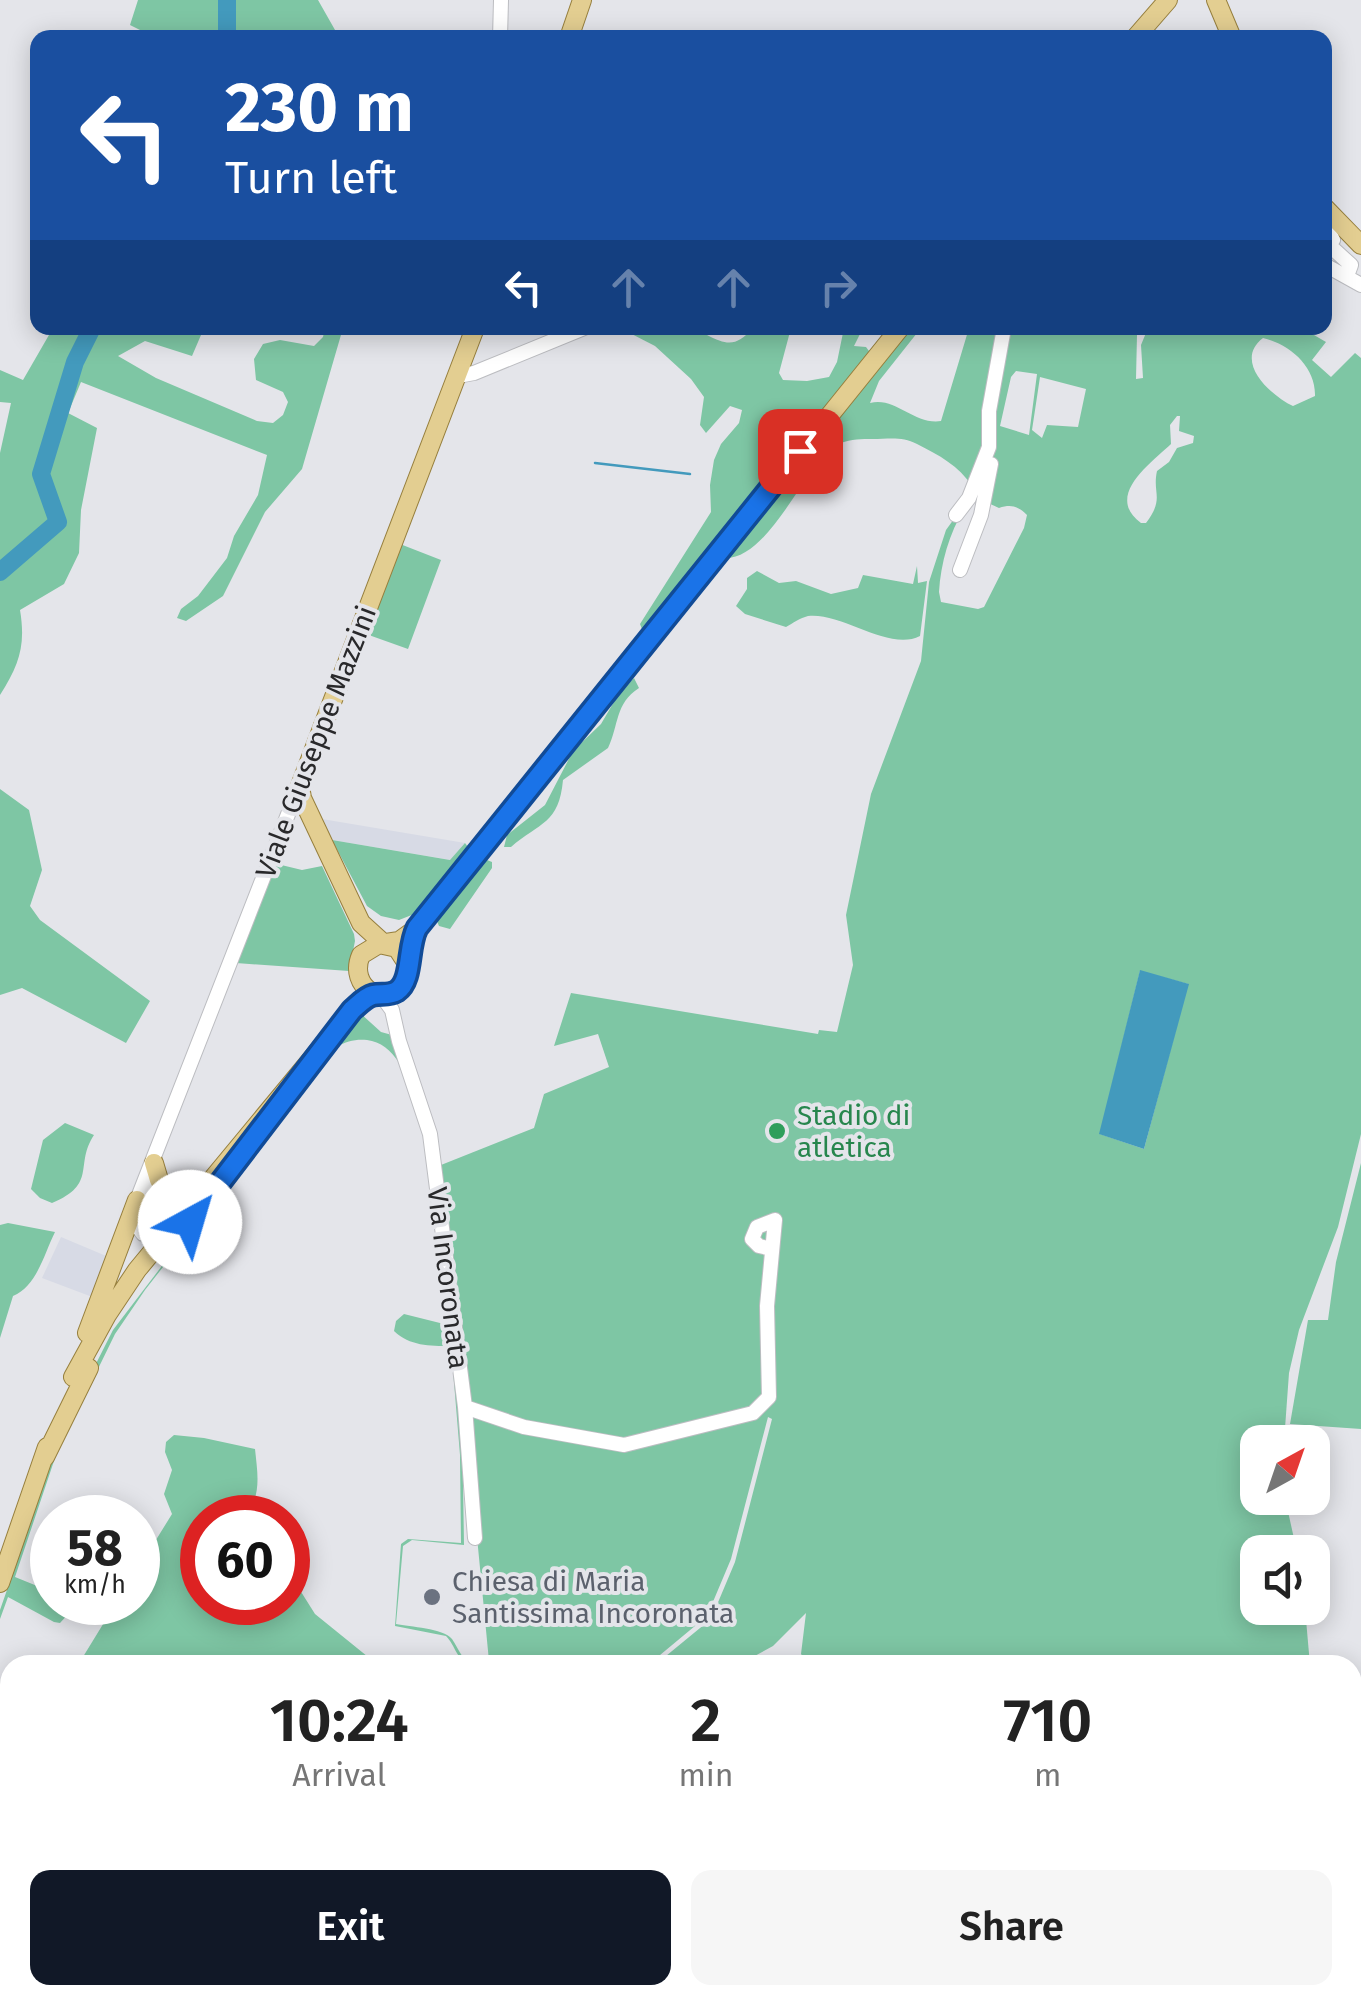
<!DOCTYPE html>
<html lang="en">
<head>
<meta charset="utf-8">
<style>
	:root { --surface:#fff; --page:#f6f6f6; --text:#222; --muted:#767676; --accent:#111827 }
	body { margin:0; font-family:"Fira Sans",sans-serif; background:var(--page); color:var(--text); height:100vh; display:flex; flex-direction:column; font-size:38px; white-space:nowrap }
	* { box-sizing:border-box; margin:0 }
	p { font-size:32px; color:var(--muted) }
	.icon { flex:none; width:55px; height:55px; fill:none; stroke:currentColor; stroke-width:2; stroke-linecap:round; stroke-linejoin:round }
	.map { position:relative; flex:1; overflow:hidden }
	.details { position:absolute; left:0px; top:1655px; width:1362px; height:350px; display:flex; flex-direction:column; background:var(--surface); border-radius:30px 30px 0 0; box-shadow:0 5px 25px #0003 }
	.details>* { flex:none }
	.top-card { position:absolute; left:30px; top:30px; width:1302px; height:305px; border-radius:20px; box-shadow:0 5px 25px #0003; background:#1a4fa0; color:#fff; overflow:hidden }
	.needle { width:65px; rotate:40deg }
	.controls { position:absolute; left:1240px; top:1425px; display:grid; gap:20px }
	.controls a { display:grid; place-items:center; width:90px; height:90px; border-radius:20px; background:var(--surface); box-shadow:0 5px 25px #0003; font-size:50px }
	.speed { position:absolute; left:30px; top:1495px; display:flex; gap:20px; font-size:50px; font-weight:700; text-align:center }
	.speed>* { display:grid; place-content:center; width:130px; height:130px; border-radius:50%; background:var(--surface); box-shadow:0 5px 25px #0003; line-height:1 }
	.speed small { font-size:25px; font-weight:400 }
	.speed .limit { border:15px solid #d22; background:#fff; color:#111 }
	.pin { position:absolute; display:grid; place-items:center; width:85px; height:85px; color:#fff; margin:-42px; border-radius:20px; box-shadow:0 5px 15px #0006 }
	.me { position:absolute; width:110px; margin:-55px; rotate:39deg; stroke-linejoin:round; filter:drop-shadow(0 0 8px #0008) }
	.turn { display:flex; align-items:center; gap:35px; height:210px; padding:0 30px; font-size:45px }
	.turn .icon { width:130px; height:130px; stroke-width:2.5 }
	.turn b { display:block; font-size:70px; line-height:85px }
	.lanes { display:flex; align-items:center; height:95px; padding:0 30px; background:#0003; justify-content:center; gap:50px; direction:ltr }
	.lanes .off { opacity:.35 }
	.eta { display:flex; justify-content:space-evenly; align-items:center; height:170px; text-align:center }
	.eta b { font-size:60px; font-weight:600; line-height:70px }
	.primary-button { display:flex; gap:20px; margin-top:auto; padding:20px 30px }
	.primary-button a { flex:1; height:115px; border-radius:20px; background:var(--accent); color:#fff; font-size:40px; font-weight:600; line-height:115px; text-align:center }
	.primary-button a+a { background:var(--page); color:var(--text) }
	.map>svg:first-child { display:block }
</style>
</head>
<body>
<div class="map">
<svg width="1361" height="2005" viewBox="0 0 1361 2005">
	<rect width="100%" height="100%" fill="#e4e5ea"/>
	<path fill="#d7dae5" d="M322 819 465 843 451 860 332 840Z
		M61 1237 111 1258 95 1298 42 1278Z"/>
	<path fill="#7ec6a4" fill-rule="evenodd" d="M138 0H318L339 37H154L130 25Z
		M53 328H204L192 356 145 341 118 356 156 378 257 421 273 423 283 415 288 402 283 392 256 380 254 359 263 344 280 340 314 346 323 337 325 328H343L302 469 265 512 223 596 186 621 177 618 181 609 198 596 227 558 234 536 258 495 267 455 81 382 68 413 97 428 81 510 79 553 64 584 20 610C26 646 19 665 0 695V453L11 403 0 402V370L23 380Z
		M620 328H704L707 335C728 346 737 346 753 328H791L779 373 783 380 807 381 829 377 837 362 844 328H863L854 346 866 347 872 355 645 637 640 624 711 512 710 485 714 460 721 444 739 423 742 410 730 406 706 433 700 425 704 397 691 379 655 346Z
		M907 328H921L879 381 870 403C895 396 914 425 941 421L969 328H1002L990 402 1004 328H1140L1137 335 1136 379 1143 378 1141 345 1148 328H1170V333H1182L1183 328 1243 331 1245 328H1302L1326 342 1312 360 1331 377 1355 353 1361 358V1134L1338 1227 1299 1330 1289 1373 1284 1442H1258V1498H1285L1297 1552H1258V1608H1305L1310 1665H809L801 1654 806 1613 773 1646 738 1665H655L711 1619 735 1562 772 1419 768 1417 731 1559 707 1616 648 1665H524L489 1661 441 1165 534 1128 544 1094 609 1067 598 1034 554 1046 571 993 818 1034 819 1030 837 1032 853 965 846 915 871 794 921 661 929 582 946 530 969 498 982 471 989 447V420L986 447 972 486C959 466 939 455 917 444 902 436 889 439 872 439 862 439 851 439 841 443 805 460 770 563 722 558ZM1263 338C1290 344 1316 367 1315 396L1293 406C1270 395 1233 361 1263 338ZM1016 371 1037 374 1029 435 1000 426 1011 377ZM1040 377 1086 389 1078 427 1047 425 1042 438 1032 430ZM1177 416H1180L1179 431 1194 436 1193 443 1177 448 1169 462 1157 471C1152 494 1165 498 1146 523H1141C1104 496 1151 463 1171 444L1170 425ZM973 496 999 508C1011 504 1018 506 1027 515L1024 528 984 607 978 609 941 602 939 592C941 559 952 523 973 496ZM1140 971 1188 984 1144 1149 1100 1134Z
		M400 544 441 560 408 649 366 634Z
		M917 566 918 583 927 581 920 636C889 652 842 612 808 616 800 618 793 623 786 627L745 614 736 606 747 589V578L757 571 779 583 796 581 831 594 858 588 863 575 913 584Z
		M634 678 639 688C615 703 619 725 608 748L563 780C559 824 540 822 511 847H504L507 835 545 805 573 751 601 724 618 695Z
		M0 789 29 810 42 870 30 906 40 920 150 1001 126 1043 22 988 0 995Z
		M332 840 450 860 465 843 471 851 427 909 399 920 381 916 367 906Z
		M487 860 492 862V868L450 929 439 926 436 919Z
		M273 863 302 870 322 866 354 934 355 941 349 971 236 963Z
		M360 1013 381 1032 392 1035 425 1134 462 1419 464 1545 412 1540 403 1546 396 1624C410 1627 443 1628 452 1639 459 1649 460 1657 472 1665 456 1661 456 1646 446 1636L395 1626 401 1544 408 1539 461 1543 460 1455 451 1346C429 1346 410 1346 394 1331L396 1321 404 1314 448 1325C443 1287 438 1248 433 1210 427 1167 421 1046 367 1040 356 1039 346 1041 337 1047 330 1053 323 1063 317 1070L145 1290 115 1334 56 1455 15 1577 52 1592V1602L69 1603 71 1611 60 1623 54 1622 8 1597 0 1619V1610L63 1429 113 1330 332 1043 346 1036Z
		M65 1123 94 1135C74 1165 98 1184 52 1203L40 1198 31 1189 43 1140Z
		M1361 1163V1429L1290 1424 1308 1320H1328L1336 1262Z
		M8 1223 55 1232C44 1254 37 1286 13 1296L0 1338V1225Z
		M174 1435 204 1438 255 1449C258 1477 261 1492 247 1517L202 1518V1602H288V1581L298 1587 315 1614 378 1665H78L116 1603 138 1602V1569L172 1514 164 1494 172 1470 165 1452 166 1442Z
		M10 1773V1980L0 2005V1788Z
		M147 1995H530L533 2005 137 2004Z
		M628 1995H1279L1278 2005H628Z"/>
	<path fill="#439abd" d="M1140 970 1189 984 1144 1149 1099 1134Z"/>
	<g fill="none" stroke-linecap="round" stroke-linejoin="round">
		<path stroke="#439abd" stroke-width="2.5" d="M595 463 690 474"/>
		<path stroke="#439abd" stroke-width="18" d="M227 0V38
			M0 572 58 522 41 474 75 362 92 328"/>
		<defs>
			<path id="minor" d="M500 38 501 0
				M1325 223 1333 240 1329 245 1325 244
				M1329 245 1351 265 1347 276
				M1325 265 1361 285
				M458 376 474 373 584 328
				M956 515 969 498 989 447V411L1004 328
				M960 570 981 515 991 464
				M381 995 392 1010 399 1041 430 1134 465 1407 475 1538
				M153 1166 151 1186 159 1221 153 1231 143 1234 134 1222 137 1200 294 799 300 790
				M465 1407 524 1427 624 1445 753 1413 769 1397 767 1306 775 1220 757 1227 752 1239 759 1246 772 1249"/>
			<path id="major" d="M1216 0 1232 38
				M569 38 582 0
				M1135 38 1168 0
				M1325 208 1361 245
				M383 943 361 923 302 798 300 786 475 328
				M386 943 399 941 417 928 900 328
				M408 965 397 948 379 944 361 955C347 987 386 1011 404 983 412 971 408 947 417 928
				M154 1163 159 1180 171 1191 188 1192 203 1184
				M87 1333 137 1200
				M73 1377 107 1315 137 1270 352 1010 369 996 378 995
				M45 1457 89 1368
				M0 1583 47 1447"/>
		</defs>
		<use href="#minor" stroke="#bcbdc1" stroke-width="16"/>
		<use href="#major" stroke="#967f3d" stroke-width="20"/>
		<use href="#minor" stroke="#fff" stroke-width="14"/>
		<use href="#major" stroke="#e3ce91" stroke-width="18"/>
	</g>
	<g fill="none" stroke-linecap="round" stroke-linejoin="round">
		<defs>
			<path id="route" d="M190 1222 352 1010C358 1005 365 997 373 995 381 993 389 996 397 991 413 980 407 947 417 928L800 451"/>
		</defs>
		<use href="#route" stroke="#114b97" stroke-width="25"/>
		<use href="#route" stroke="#1a73e8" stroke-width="18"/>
	</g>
	<circle fill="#2e9e5b" stroke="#e4e5ea" stroke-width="4" cx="777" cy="1131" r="10"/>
	<circle fill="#6b7280" stroke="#e4e5ea" stroke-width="4" cx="432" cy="1597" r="10"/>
	<g text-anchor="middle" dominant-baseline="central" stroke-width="8" stroke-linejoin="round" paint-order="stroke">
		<g font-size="28" fill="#29292b" stroke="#e4e5ea">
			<text transform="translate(316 742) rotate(-69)">Viale Giuseppe Mazzini</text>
			<text transform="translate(448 1278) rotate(83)">Via Incoronata</text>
		</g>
		<g font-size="28" fill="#27864d" stroke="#e4e5ea" text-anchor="start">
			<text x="797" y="1115">Stadio di<tspan x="797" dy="32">atletica</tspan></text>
		</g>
		<g font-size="28" fill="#5b616d" stroke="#e4e5ea" text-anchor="start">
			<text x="452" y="1581">Chiesa di Maria<tspan x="452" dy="32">Santissima Incoronata</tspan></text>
		</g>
	</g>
</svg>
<div class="controls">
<a><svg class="needle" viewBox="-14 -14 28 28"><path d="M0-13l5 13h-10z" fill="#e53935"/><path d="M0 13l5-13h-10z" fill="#767676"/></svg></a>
<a><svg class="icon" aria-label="sound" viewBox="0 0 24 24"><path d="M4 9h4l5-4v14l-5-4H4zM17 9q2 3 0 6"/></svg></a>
</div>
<div class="speed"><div>58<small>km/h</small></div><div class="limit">60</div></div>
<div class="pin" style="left:800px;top:451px;background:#d93025"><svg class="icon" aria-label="arrive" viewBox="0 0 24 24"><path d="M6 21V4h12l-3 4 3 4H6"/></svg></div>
<svg class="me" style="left:190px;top:1222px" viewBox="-20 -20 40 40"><circle r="19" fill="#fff"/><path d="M0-13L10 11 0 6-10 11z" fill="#1a73e8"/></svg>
<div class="top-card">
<div class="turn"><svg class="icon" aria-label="left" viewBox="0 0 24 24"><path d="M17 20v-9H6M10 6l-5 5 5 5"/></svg><div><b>230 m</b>Turn left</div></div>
<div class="lanes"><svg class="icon" aria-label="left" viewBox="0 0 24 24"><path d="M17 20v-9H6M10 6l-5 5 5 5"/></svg><svg class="icon off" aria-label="ahead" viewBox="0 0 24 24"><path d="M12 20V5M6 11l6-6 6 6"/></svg><svg class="icon off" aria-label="ahead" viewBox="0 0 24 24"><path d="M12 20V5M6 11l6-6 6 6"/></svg><svg class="icon off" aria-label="right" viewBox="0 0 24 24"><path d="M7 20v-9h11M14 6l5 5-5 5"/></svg></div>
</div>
<section class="details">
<div class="eta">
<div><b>10:24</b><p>Arrival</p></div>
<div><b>2</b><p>min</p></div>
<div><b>710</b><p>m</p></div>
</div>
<div class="primary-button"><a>Exit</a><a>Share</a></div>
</section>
</div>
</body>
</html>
